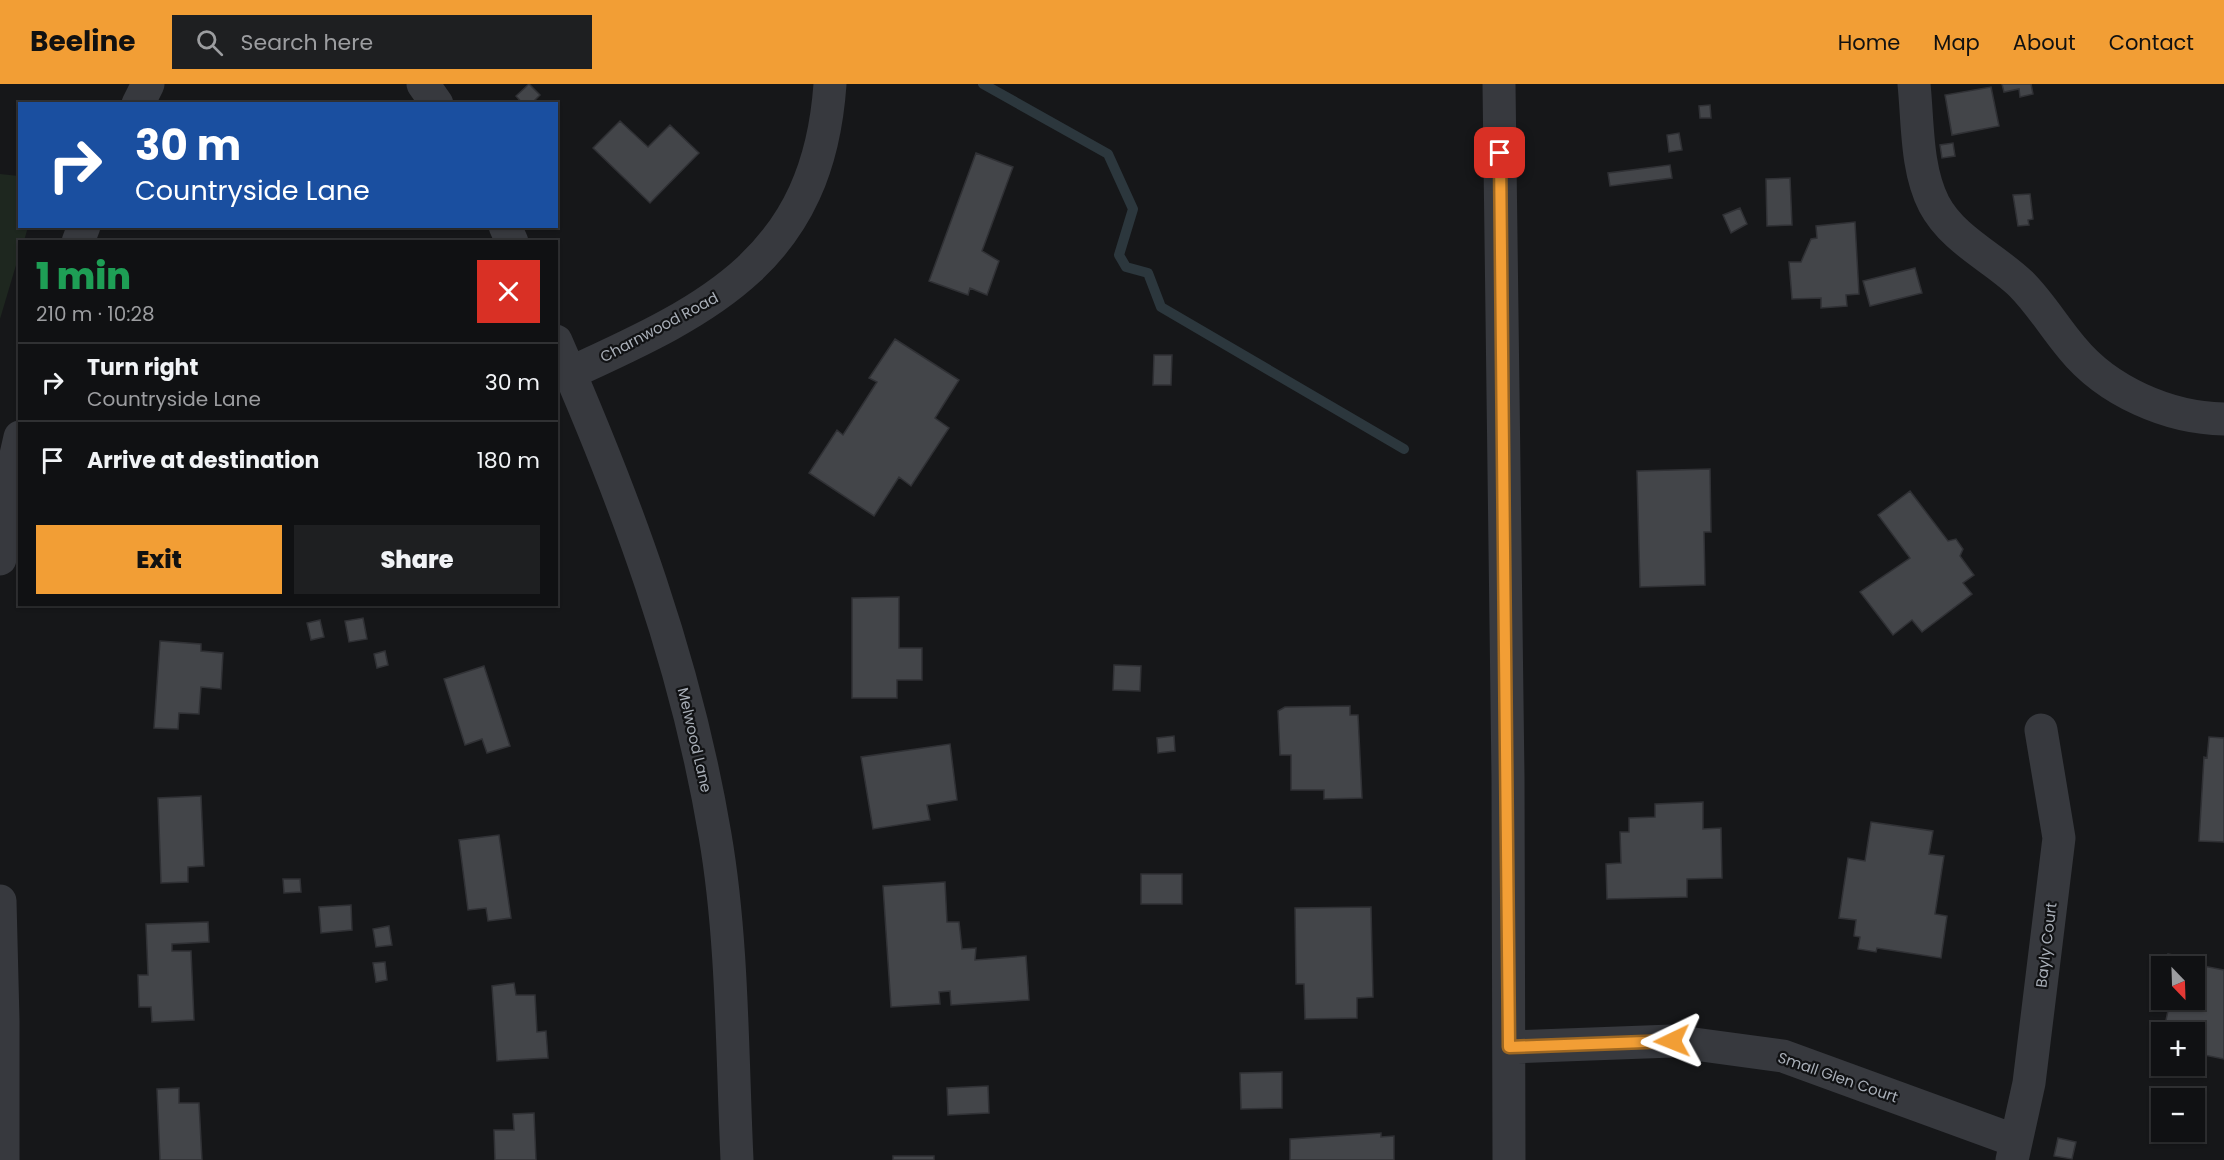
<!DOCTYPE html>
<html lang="en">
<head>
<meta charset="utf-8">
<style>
	:root { --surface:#101113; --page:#1e1f21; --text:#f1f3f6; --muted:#9c9da0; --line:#303133; --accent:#f29e35 }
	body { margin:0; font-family:Poppins,sans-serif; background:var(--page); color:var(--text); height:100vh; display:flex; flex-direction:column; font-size:22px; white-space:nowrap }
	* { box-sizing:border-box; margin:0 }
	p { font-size:20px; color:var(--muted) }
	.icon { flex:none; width:33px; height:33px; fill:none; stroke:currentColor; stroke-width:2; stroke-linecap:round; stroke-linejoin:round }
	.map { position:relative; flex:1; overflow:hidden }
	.details { position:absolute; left:18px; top:156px; width:540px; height:366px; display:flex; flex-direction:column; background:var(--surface); border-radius:0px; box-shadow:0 2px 4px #0004,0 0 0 2px var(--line) }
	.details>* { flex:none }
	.hud { position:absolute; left:18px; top:18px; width:540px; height:126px; border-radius:0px; box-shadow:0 2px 4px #0004,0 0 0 2px var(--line); background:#1a4fa0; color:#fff; overflow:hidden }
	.needle { width:39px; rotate:157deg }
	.tools { position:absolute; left:2151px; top:872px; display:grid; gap:12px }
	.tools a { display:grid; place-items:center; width:54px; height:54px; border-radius:0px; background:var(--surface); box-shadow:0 2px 4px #0004,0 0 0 2px var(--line); font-size:30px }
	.pin { position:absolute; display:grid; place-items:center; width:51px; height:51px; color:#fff; margin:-26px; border-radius:12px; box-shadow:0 3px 9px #0006 }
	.me { position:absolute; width:66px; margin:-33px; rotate:268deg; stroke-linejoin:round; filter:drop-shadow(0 0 4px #0008) }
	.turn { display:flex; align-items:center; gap:21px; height:126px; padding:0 18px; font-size:27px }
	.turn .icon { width:78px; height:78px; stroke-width:2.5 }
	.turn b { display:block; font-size:42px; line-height:51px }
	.round { display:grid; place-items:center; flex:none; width:63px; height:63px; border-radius:0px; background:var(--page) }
	.overview { display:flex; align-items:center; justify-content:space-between; height:102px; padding:0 18px }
	h1 { font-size:36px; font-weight:800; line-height:45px; color:#1e9e55 }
	.button { display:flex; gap:12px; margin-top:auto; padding:12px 18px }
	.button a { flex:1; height:69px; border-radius:0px; background:var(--accent); color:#111; font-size:24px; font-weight:800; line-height:69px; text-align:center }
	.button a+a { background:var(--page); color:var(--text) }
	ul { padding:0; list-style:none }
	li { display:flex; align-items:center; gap:18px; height:78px; padding:0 18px; border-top:2px solid var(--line) }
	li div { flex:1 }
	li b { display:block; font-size:22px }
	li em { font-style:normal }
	header { display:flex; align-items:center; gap:36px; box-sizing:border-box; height:84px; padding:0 30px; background:var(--accent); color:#111 }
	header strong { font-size:28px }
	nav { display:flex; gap:33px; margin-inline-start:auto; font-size:21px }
	.search { width:420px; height:54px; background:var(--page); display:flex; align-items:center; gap:15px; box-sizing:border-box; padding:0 21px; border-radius:0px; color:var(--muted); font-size:22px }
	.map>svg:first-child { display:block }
</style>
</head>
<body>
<header>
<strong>Beeline</strong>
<div class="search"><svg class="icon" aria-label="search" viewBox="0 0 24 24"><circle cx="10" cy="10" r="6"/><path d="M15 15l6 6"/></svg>Search here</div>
<nav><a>Home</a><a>Map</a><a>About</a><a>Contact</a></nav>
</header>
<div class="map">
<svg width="2224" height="1076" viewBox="0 0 2224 1076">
	<rect width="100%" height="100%" fill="#161719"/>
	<path fill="#1e271f" d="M0 90 19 92 20 142 28 143 24 157 20 158 19 171 0 235Z"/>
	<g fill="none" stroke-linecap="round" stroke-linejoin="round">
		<path stroke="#2c373d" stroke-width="10" d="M983 0 1108 70 1133 125 1119 171 1126 183 1148 189 1161 223 1404 365"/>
	</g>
	<path fill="#434549" stroke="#303135" stroke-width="1.5" d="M529 0 540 11 531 20H523L516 12Z
		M2002 0H2031L2033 10 2020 13 2019 5 2004 8Z
		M1991 3 1999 42 1952 51 1945 11Z
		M1710 21 1711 34H1700L1699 22Z
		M620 37 648 63 670 41 699 69 650 119 593 64Z
		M1679 49 1682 66 1669 68 1667 51Z
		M1953 59 1955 72 1942 74 1940 61Z
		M976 69 1013 83 982 167 999 177 987 211 970 204 968 211 929 197Z
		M1670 81 1672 94 1610 102 1608 89Z
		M1790 94 1792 141 1767 142 1766 95Z
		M2030 110 2033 135 2028 136 2029 141 2018 142 2013 111Z
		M1740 124 1747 140 1731 149 1723 131Z
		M1855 138 1859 210 1846 211 1847 222 1821 224V214L1792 215 1789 178H1801L1811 155 1817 154 1816 142Z
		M1915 184 1922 209 1870 222 1863 197Z
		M895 255 959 296 935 334 949 344 911 402 899 393 874 432 809 389 837 346 843 351 877 298 869 294Z
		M1154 271H1172L1171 301H1153Z
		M1710 385 1711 448H1704L1705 501 1640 503 1637 387Z
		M1910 407 1948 457 1956 455 1963 465 1960 472 1974 491 1963 499 1972 510 1922 548 1912 536 1893 551 1860 508 1910 474 1878 431Z
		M899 513V564H922V596H897V614H852V514Z
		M363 534 367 555 349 558 345 537Z
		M320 536 324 553 311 556 307 539Z
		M160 557 201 560V567L223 569 221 605 201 603 199 630 179 629 178 645 154 644Z
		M385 567 388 581 377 584 374 570Z
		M1114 581 1141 582 1140 607 1113 606Z
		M484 582 510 662 487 669 482 655 465 661 444 595Z
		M1350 622V631H1358L1362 714 1324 715V706H1291V671H1280L1278 627 1285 623Z
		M1174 652 1175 667 1158 669 1157 654Z
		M2209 653 2224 654V758L2199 757 2204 673 2207 674Z
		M950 660 957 716 927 721 930 736 873 745 861 673Z
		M201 712 204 782 188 783V798L161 799 158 714Z
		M1703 718V745L1721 744 1722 794 1687 795V813L1607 815 1606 780 1621 779 1620 748H1629V734L1655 733V720Z
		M1871 738 1933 747 1929 770 1944 772 1935 830 1947 832 1941 874 1877 864 1876 868 1858 865 1860 853 1854 852 1856 836 1839 834 1848 774 1865 777Z
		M499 751 511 834 488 837 486 824 468 826 459 756Z
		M1141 790H1182V820H1141Z
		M283 795H300L301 808 284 809Z
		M945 798 947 838H959L962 865 976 864 975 876 1026 872 1029 916 951 921 950 907 939 908 940 920 891 923 883 802Z
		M351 821 352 846 321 849 319 823Z
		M1371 823 1373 913 1357 914V934L1305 935 1304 900H1296L1295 824Z
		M208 838 209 858 172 860V867H191L194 936 152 938 151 923H139L138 891H148L146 840Z
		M389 842 392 861 376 863 373 845Z
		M2168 870 2199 876 2198 881 2224 886V975L2194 969V948H2175L2176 943 2165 941 2169 922 2179 923 2180 915H2194V882H2166Z
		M385 878 387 896 376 898 373 879Z
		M514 899 516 911H535L537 948 546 947 548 974 497 977 492 902Z
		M1282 988V1024L1241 1025 1240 989Z
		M988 1002 989 1029 948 1031 947 1004Z
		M179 1004V1019H199L202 1076H160L157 1005Z
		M534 1029 536 1076H495L494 1046H514L513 1030Z
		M1381 1049V1053L1394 1052V1076H1290V1055Z
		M2058 1054 2076 1058 2072 1075 2054 1072Z
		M893 1072H934V1076H893Z"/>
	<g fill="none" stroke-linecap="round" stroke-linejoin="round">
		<path stroke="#37393e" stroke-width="33" d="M423 0 437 20
			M1499 0 1508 694 1509 1076
			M1914 0C1918 39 1916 85 1934 120 1953 156 1993 173 2021 200 2041 220 2054 243 2072 264 2107 307 2168 334 2224 335
			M138 20 148 0
			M505 142 512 158
			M78 158 84 142
			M556 257C626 417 686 578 715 751 733 856 732 969 737 1076
			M570 289C713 224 818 173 830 0
			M0 475 7 411 20 353
			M0 817 3 937V1076
			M1509 963 1672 957 1783 972 2016 1057
			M2012 1076 2029 999 2059 754 2041 646"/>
	</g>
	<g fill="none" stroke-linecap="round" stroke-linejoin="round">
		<defs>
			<path id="route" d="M1500 69 1509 963 1672 957"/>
		</defs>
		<use href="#route" stroke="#9d6722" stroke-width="15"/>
		<use href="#route" stroke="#f29e35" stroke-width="10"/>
	</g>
	<g text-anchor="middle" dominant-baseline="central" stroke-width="4.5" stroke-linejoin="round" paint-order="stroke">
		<g font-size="15" fill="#a9afb8" stroke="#111214">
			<text transform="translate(659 243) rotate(-28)">Charnwood Road</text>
			<text transform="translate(695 656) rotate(77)">Melwood Lane</text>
			<text transform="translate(2046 861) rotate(-83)">Bayly Court</text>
			<text transform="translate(1838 993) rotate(19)">Small Glen Court</text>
		</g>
	</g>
</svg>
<div class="tools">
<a><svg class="needle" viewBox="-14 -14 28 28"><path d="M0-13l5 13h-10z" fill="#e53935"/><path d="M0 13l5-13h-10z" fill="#9c9da0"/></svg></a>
<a>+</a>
<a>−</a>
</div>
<div class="pin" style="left:1500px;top:69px;background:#d93025"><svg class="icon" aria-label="arrive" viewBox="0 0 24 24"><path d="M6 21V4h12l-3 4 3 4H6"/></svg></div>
<svg class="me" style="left:1672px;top:957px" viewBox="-20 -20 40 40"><path d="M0-17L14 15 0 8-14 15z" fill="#f29e35" stroke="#fff" stroke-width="4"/></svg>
<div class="hud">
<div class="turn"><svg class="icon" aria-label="right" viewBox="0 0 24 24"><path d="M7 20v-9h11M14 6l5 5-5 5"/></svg><div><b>30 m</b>Countryside Lane</div></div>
</div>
<section class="details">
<div class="overview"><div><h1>1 min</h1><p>210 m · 10:28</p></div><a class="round" style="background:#d93025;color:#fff"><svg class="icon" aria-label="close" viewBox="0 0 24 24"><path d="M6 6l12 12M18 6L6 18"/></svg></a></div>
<ul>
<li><svg class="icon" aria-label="right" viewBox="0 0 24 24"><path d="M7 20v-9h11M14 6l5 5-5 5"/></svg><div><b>Turn right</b><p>Countryside Lane</p></div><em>30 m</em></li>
<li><svg class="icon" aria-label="arrive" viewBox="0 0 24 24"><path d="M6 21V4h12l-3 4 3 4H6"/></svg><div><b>Arrive at destination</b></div><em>180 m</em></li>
</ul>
<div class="button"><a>Exit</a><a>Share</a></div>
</section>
</div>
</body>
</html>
